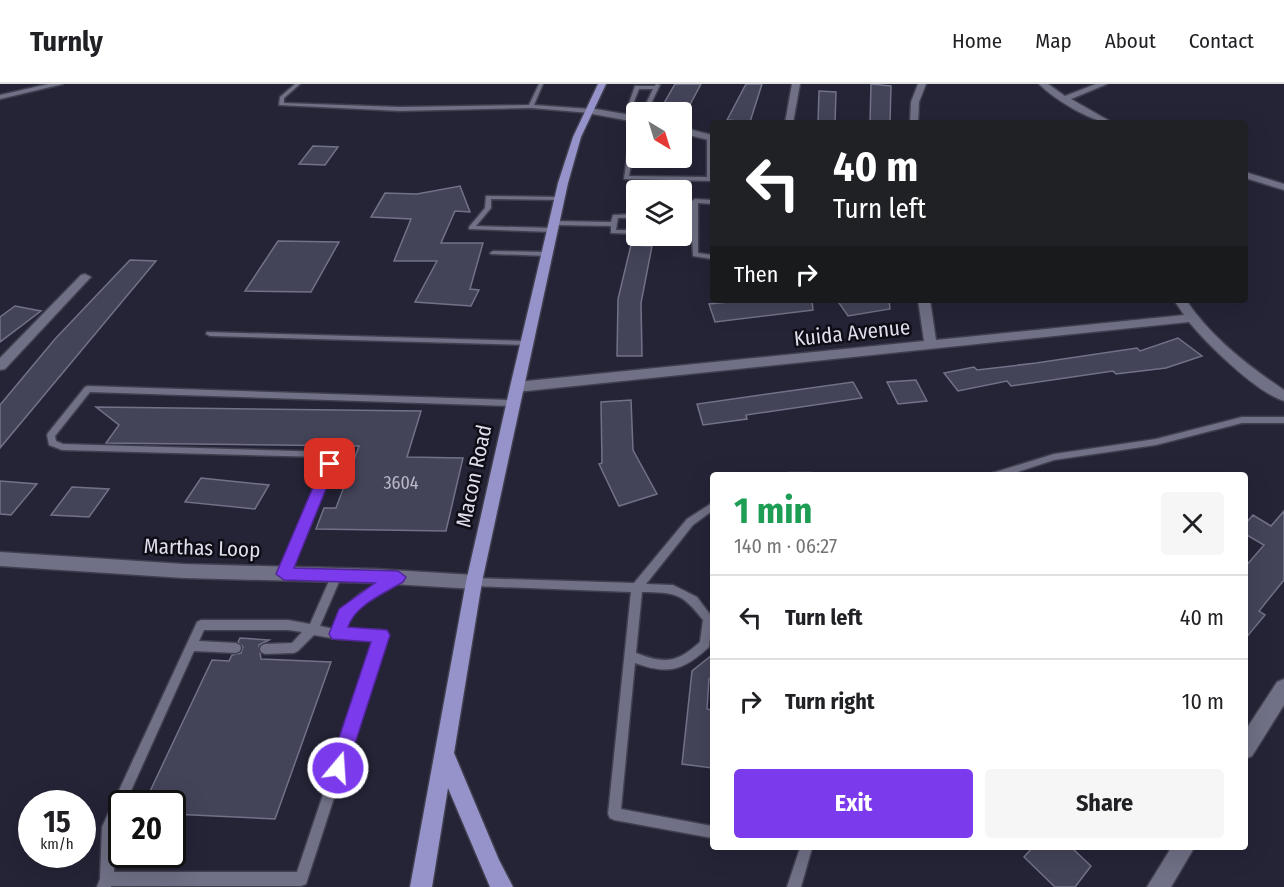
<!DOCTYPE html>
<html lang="en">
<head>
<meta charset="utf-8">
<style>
	:root { --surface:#fff; --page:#f6f6f6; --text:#202124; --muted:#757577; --line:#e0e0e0; --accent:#7c3aed }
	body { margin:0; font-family:"Fira Sans Condensed",sans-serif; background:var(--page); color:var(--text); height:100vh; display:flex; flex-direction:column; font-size:22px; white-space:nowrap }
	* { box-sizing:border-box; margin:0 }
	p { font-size:20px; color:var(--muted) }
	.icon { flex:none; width:33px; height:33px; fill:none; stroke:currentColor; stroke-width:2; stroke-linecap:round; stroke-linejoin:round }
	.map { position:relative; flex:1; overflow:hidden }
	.side { position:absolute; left:710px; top:388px; width:538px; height:378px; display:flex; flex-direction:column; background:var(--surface); border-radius:6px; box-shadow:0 6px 24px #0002 }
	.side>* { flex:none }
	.top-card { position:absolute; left:710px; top:36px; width:538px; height:183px; border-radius:6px; box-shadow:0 6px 24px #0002; background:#202124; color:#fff; overflow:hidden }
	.needle { width:39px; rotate:142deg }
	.tools { position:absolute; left:626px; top:18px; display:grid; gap:12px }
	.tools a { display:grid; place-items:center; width:66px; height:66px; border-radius:6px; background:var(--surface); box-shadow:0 6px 24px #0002; font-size:30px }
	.speed { position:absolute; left:18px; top:706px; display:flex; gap:12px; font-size:30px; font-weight:700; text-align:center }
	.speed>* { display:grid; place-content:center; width:78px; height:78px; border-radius:50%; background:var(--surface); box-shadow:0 6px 24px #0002; line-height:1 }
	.speed small { font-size:15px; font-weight:400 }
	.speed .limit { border:3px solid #111; border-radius:9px; background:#fff; color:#111 }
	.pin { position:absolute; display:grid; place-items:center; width:51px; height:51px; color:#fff; margin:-26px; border-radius:12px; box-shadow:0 3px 9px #0006 }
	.me { position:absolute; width:66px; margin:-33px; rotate:18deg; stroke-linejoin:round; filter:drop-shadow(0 0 4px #0008) }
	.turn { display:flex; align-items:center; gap:21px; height:126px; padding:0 24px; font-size:27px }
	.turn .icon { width:78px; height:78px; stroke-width:2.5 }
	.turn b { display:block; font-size:42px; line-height:51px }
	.then { display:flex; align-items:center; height:57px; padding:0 24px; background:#0003; gap:12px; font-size:22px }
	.round { display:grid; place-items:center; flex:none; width:63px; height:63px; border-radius:6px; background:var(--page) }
	.summary { display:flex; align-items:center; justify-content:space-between; height:102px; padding:0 24px }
	h1 { font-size:36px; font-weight:700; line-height:45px; color:#1e9e55 }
	.cta { display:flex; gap:12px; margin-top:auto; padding:12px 24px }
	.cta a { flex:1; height:69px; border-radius:6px; background:var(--accent); color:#fff; font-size:24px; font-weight:700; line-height:69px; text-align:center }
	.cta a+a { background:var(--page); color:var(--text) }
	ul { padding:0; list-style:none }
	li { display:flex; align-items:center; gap:18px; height:84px; padding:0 24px; border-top:2px solid var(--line) }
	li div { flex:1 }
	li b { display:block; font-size:22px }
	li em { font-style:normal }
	header { display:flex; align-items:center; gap:36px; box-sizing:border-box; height:84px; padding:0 30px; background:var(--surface); border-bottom:2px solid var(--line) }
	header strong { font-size:28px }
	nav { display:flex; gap:33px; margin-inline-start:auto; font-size:21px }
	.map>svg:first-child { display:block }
</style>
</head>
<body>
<header>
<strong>Turnly</strong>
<nav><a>Home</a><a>Map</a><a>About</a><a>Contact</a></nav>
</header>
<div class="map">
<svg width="1284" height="803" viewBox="0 0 1284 803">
	<rect width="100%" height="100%" fill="#252437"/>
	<path fill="#444459" stroke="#717188" stroke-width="1.5" d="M675 0H701L686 28H659Z
		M746 0H762L750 38 727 36Z
		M871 0 891 2 890 39H870Z
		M819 7 836 8 835 39 818 38Z
		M313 62 338 63 325 81 299 80Z
		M460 102 470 128 455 127 441 159H483L470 205 479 206 471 222 415 218 437 177H394L411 135 371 133 385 109 417 110Z
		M278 157 339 158 311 208 245 207Z
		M631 161 652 162 641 219 642 272H617L618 215Z
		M130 176 156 177 0 364V321L55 255Z
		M749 216 752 218 812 216 813 226 715 238 709 220Z
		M837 216H889L890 225 848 232Z
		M15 222 41 227 0 258V233Z
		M1178 254 1202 272 1166 284 1116 290 1113 287 1011 302 1007 297 958 307 944 289 974 283 977 286 1036 279 1137 264 1140 267Z
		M916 296 927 317 898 320 887 298Z
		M853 298 862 314 746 331 747 335 703 341 697 320Z
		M631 316 633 366 657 410 619 422 599 380 602 379 601 318Z
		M96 323 421 327 407 373 463 374 446 447 316 445 324 424H336L359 362 106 359 119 341Z
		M201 394 269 401 255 425 185 418Z
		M0 397 37 400 11 431 0 430Z
		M72 403 109 405 89 433 51 431Z
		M1284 427V496L1259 527 1265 531 1245 555V483L1264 461 1245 450V440L1253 431 1271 442Z
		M240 554 269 556 259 561 261 575 331 578 275 735 172 730V720H144L212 576 229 577 232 571 241 569 243 563 238 558Z
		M712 571V593L709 595 707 625 712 626V684L682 680 692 587Z
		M1032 764H1072L1091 782 1075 803H1055L1024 773Z"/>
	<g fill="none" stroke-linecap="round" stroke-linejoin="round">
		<defs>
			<path id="lane" d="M295 0H300L284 14V19L400 23 529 21 539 0H543L534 21 590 25 593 27 590 29 531 24 400 27 279 21 280 13Z
				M656 0 660 1 647 28H643V27L628 22 635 2H655ZM639 5H653L644 24 633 20Z
				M636 52 629 92 707 93V54L710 52 712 54V96L710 97 624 95 629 58Z
				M486 112 562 113 563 114 560 116 491 115V124L476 142 553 144 556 146 553 148 469 145V143L485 124Z
				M695 115 712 116V120L698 119V169L712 171V175L693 172 692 151H681V147H692V136L681 135V131L692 132V117Z
				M636 130V134H618L616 146H636V150L611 149V142L555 141 552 139 555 137 611 138 613 131Z
				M493 167 548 168 551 170 548 172 491 170 490 169Z
				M207 248 527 257 531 259 527 261 210 252 206 250Z
				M88 302 513 316 517 319 513 322 90 308 55 352 56 357 63 360 329 368 334 374V380L289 490 288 493 284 494 280 493 279 490 326 380V375L324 373 62 366 49 361 47 351 48 349 85 303Z
				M1242 333H1284V339H1242L1156 361 1054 376 1005 392H988L989 390 1054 370 1156 355Z
				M789 389H811L815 392H785Z
				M712 419V427L693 441 646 500 673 501 697 513 712 533 709 563C683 587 668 591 635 579L621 725 712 742V754L614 736 610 734 608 730 631 508 474 502 470 501 469 498 470 495 474 494 634 499 687 435ZM642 508C676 509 681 508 703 536L700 558C677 579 665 580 636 569Z
				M337 487 341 488 342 491 320 542 334 545 340 527 361 509 392 491 396 490 400 491 401 494 400 497 369 515 348 533 344 545 382 546 386 548 387 551 306 800 301 802H111V803H97L100 795 102 743 197 538 201 536H288L310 540 333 488ZM204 546H288L302 548 292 559 265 560 261 562 260 565 261 568 265 570 294 569 298 567 314 551 337 555 375 556 297 788H114V743L122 727V720H125L194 567 236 569 240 567 241 564 240 561 236 559 199 557Z
				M800 764H812L801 803H787Z"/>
			<path id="street" d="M792 0H800L793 39H785Z
				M918 0H926L919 18 918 39H910L911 18Z
				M1039 0H1048L1065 12 1096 0H1107L1071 15 1113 39C1092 39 1054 15 1039 0Z
				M590 24 636 32V38L587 29V25Z
				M681 43 712 51V57L681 49Z
				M1245 88 1284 100V106L1245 94Z
				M85 190 91 193 89 195 5 285 0 286V274L81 191Z
				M918 216H930L936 256 1184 231 1174 216H1186C1211 253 1247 281 1284 306V317C1257 309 1207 260 1189 238L517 308 510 303 517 298 924 257Z
				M0 468 184 480 376 485 474 491 480 493 482 498 480 503 474 505 376 499 184 494 0 482Z
				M1284 595V621L1252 672 1245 675V647L1277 598Z
				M1171 764H1194L1171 803H1147Z"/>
			<path id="secondary" d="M48 0H63L0 15V11Z"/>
			<path id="primary" d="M598 0H606L581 53 568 99 482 498 454 669 499 776 513 803H490L448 704 432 803H410L466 498 510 303 558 99 573 53Z"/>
		</defs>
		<use href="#lane" stroke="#403f4f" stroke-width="3"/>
		<use href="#street" stroke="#403f4f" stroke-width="3"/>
		<use href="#secondary" stroke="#403f4f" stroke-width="3"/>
		<use href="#primary" stroke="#403f4f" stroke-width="3"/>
		<use href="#lane" fill="#707086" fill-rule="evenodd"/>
		<use href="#street" fill="#707086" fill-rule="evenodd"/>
		<use href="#secondary" fill="#707086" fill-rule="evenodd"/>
		<use href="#primary" fill="#9593c9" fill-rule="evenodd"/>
	</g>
	<path fill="#7c3aed" stroke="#51269a" stroke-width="1.5" d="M330 375 336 380 294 484 398 487 406 493 403 498C385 509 355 521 348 543L387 546 390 551 347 684 344 690 338 693 332 690 329 684 371 558 332 555 329 550 339 525 375 499 284 496 276 490 323 380Z"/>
	<g text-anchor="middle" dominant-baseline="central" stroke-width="5" stroke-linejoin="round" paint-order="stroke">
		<g font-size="18" fill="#b8b8c7">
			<text x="401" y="399">3604</text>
		</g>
		<g font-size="21" fill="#dfdfec" stroke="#0f0e17">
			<text transform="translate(852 249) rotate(-6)">Kuida Avenue</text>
			<text transform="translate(474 392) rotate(-78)">Macon Road</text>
			<text transform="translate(202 464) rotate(2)">Marthas Loop</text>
		</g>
	</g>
</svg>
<div class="tools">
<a><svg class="needle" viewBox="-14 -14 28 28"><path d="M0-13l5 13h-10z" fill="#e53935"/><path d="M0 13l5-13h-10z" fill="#757577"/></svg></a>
<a><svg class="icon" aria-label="layers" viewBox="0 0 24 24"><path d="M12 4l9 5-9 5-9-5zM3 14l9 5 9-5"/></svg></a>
</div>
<div class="speed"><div>15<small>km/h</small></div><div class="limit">20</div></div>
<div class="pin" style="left:330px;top:380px;background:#d93025"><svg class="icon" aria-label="arrive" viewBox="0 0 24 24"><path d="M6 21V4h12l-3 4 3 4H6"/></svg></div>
<svg class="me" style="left:338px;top:684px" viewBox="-20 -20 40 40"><circle r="17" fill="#7c3aed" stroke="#fff" stroke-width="3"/><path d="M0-11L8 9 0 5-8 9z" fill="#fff"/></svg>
<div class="top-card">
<div class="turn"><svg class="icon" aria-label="left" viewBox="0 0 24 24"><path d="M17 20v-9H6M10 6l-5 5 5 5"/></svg><div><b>40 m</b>Turn left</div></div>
<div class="then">Then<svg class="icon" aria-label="right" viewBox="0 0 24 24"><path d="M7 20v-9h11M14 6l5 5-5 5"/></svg></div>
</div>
<section class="side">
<div class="summary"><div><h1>1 min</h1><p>140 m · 06:27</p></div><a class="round"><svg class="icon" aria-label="close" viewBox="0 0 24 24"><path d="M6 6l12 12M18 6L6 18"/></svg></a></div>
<ul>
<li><svg class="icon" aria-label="left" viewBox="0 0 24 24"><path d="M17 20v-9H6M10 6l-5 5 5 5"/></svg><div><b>Turn left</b></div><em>40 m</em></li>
<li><svg class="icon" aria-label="right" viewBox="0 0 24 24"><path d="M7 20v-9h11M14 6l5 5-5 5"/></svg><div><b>Turn right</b></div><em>10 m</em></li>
</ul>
<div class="cta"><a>Exit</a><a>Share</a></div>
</section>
</div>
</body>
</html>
